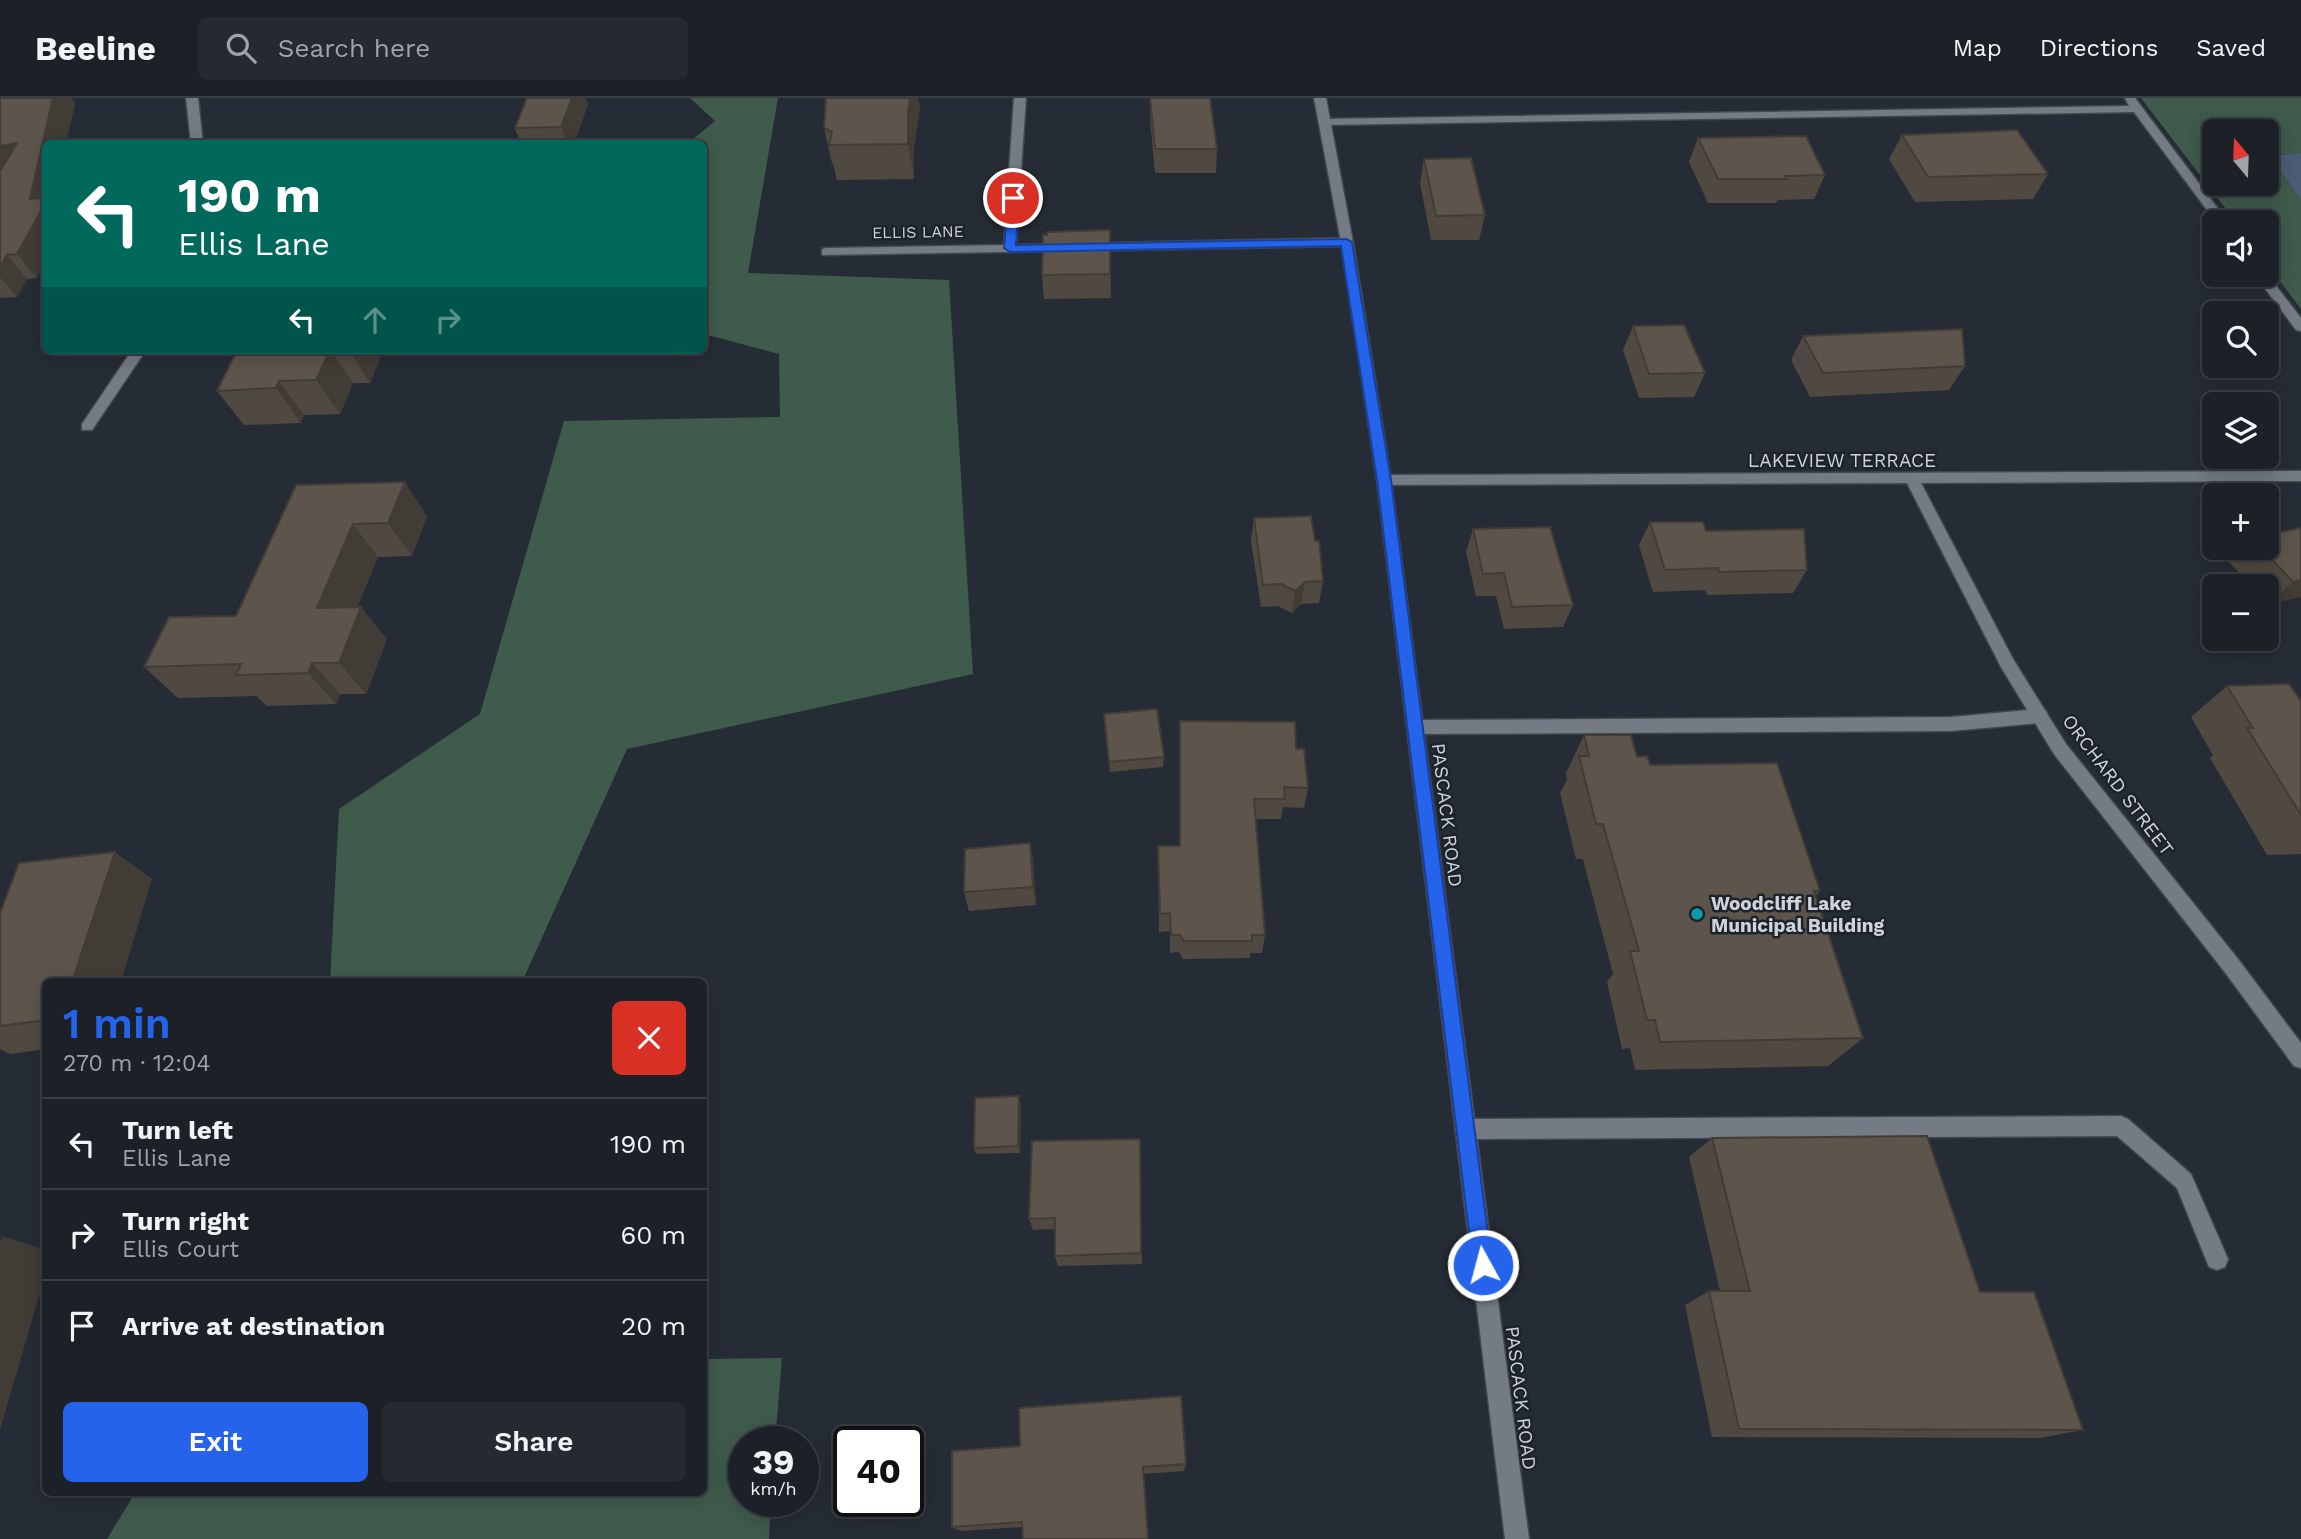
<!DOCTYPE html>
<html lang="en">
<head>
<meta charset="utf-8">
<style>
	:root { --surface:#1c2128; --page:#252930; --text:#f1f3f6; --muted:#a0a3a8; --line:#3a3e45; --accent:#2563eb }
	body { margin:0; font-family:"Work Sans",sans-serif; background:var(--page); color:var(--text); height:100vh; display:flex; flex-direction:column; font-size:26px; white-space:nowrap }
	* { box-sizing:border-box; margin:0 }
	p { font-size:23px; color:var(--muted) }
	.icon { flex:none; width:38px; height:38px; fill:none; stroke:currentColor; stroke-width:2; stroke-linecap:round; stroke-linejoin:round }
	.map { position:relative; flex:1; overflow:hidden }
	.sheet { position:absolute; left:42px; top:880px; width:665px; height:518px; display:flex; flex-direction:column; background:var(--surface); border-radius:10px; box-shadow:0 4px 18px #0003,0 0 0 2px var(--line) }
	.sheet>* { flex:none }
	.top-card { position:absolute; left:42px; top:42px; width:665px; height:214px; border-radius:10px; box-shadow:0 4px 18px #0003,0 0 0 2px var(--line); background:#00695c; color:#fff; overflow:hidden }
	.needle { width:46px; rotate:341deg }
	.fabs { position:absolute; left:2202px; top:21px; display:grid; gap:14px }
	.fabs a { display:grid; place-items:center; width:77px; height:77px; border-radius:10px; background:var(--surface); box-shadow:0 4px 18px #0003,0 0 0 2px var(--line); font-size:35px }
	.speed { position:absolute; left:728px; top:1328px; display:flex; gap:14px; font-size:35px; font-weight:700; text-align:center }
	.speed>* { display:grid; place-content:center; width:91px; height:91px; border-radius:50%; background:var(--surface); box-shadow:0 4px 18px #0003,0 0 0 2px var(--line); line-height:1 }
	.speed small { font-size:18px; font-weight:400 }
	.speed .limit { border:4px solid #111; border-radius:10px; background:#fff; color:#111 }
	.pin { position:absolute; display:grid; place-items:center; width:60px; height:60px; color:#fff; margin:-30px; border:4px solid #fff; border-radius:50%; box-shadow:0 2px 7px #0007 }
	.me { position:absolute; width:77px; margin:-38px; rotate:353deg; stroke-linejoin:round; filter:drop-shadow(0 0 5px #0008) }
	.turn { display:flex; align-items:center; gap:24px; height:147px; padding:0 21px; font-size:32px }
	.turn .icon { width:91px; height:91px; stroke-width:2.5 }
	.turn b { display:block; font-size:49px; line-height:60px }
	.lanes { display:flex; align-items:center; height:66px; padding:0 21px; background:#0003; justify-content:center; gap:35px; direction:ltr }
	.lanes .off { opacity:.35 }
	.round { display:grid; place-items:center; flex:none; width:74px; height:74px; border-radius:10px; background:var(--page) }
	.headline { display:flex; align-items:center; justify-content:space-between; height:119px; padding:0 21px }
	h1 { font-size:42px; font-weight:600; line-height:52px; color:var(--accent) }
	.cta { display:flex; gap:14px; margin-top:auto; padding:14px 21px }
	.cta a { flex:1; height:80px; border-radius:10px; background:var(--accent); color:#fff; font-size:28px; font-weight:600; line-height:80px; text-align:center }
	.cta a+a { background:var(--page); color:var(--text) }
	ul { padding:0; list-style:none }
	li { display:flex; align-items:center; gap:21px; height:91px; padding:0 21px; border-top:2px solid var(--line) }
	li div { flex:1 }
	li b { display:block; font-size:26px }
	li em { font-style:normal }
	header { display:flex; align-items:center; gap:42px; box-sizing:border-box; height:98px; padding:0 35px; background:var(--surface); border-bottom:2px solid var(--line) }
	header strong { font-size:33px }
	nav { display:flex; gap:38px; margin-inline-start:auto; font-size:24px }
	.search { width:490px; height:63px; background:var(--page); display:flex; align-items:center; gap:18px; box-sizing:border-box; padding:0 24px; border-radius:10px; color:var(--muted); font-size:26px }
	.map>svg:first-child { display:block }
</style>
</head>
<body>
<header>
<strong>Beeline</strong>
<div class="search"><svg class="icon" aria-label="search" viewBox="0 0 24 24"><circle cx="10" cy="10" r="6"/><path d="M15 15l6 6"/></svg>Search here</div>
<nav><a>Map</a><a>Directions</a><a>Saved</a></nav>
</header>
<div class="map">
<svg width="2301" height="1441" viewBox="0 0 2301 1441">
	<rect width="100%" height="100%" fill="#262c35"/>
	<path fill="#3f5b4b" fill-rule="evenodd" d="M690 0H778L748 175 949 182 973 576 627 651 522 884H330L339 711 480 616 564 323 780 319 779 256 704 236V46L688 45 715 23Z
		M2141 0H2301V55L2280 57 2279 71 2301 102V211L2266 165V124H2236ZM2214 33H2266V86H2214Z
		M782 1260 775 1344H744V1404H771L769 1441H107L135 1395H704V1261Z"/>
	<path fill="#4a5d74" d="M2301 55V102L2279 71 2280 57Z"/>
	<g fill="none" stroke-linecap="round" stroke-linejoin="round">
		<defs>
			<path id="lane" d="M2040 611 2046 613 2048 618 2046 623 2040 625 1951 633 1415 636 1409 634 1407 629 1409 624 1415 622 1951 619Z
				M2121 1018 2128 1021 2191 1076 2228 1161 2225 1169 2217 1172 2209 1169 2177 1090 2117 1038 1465 1041 1458 1038 1455 1031 1458 1024 1465 1021Z"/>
			<path id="street" d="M186 0H198L203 46H191Z
				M1014 0H1026L1016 147 1347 140 1353 144 1347 148 822 157V151L826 150 1004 147Z
				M2125 0H2135L2228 124H2216L2134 14 1324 27 1318 24 1324 21 2129 8Z
				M2266 175 2301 220V233L2296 232 2255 177Z
				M132 252H146L92 332H82V326Z
				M2301 373V383L1921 385 2013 561 2066 646 2238 861 2301 945V970L2294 968 2224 873 2054 656 2001 569 1907 385 1384 387 1377 382 1384 377Z"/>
			<path id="secondary" d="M1314 0H1326L1353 144 1391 382 1529 1441H1505L1377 382 1341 144Z"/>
		</defs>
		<use href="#lane" stroke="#41474d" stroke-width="3"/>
		<use href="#street" stroke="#41474d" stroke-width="3"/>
		<use href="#secondary" stroke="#41474d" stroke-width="3"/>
		<use href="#lane" fill="#747b85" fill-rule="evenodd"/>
		<use href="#street" fill="#747b85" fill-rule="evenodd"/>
		<use href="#secondary" fill="#747b85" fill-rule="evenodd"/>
	</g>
	<path fill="#504941" d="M0 0 75 5 66 46H46L37 180 27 181 17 199 0 200Z
		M1150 0 1217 51 1216 75H1155L1150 21Z
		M588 6 574 46H521L515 30Z
		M920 10 914 49V81L837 82 833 66 832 65 824 30Z
		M1902 37 2048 76 2033 101 1915 104 1889 61Z
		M1698 40 1825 77 1814 101 1778 102 1776 105H1708L1689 64Z
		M1424 61 1485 117 1479 142H1431L1420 85Z
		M1110 132 1111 200 1044 201 1042 177 1047 137Z
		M1633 228 1705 275 1694 299 1639 300 1623 252Z
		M1803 238 1965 268 1949 292 1810 299 1791 262Z
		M237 252H383L370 285H353L340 316 304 317 301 325 244 327 217 293Z
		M296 387 427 418 412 458 378 459 357 509 387 541 366 596H340L336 606 267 608 256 598 178 600 144 569 236 518Z
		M1254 420 1323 483 1319 505 1301 506 1292 515 1278 508 1261 509 1251 443Z
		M1650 424 1706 433 1807 472 1793 495 1707 497 1705 492 1653 494 1639 447Z
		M2301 430V499L2268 506 2266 504V488H2252L2228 463 2242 450H2266Z
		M1473 431 1573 507 1563 529 1504 531 1496 498H1476L1466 454Z
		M2227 588 2301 603V756L2267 757 2210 660 2213 657 2191 619Z
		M1104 616 1164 659 1163 669 1110 674Z
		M1180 623 1296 651 1308 690 1304 710 1283 709 1281 721H1255L1265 837 1262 855H1250V860L1183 861 1179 854 1170 855V833L1159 834 1158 748H1179Z
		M1584 637 1637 659 1820 793 1816 798 1863 940 1828 968 1635 972 1630 950 1622 951 1607 884 1613 876 1583 761H1576L1560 695 1567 682 1566 675Z
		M1030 745 1033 764 1036 807 969 813 964 794Z
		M152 781 46 884V951L10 956 0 951V815Z
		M1019 998 1021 1006 1020 1055 976 1056 974 1050Z
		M1712 1040 1980 1194 2083 1332 2040 1340 1712 1339 1685 1207 1709 1193H1720L1689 1059Z
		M1140 1041 1142 1166 1058 1168 1055 1158V1131L1033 1132 1029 1121Z
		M952 1353 1186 1366 1184 1373 1144 1376 1022 1429 961 1433 952 1429Z"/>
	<path fill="#413c35" d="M53 0H71L75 5 66 46H46V163L37 180 17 156Z
		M572 0H586L588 6 574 46H568L561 29Z
		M910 0H918L920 10 914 49V81L908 46V14Z
		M17 45 0 75V48Z
		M7 157 27 181 17 199 0 179V169Z
		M330 252H331L353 285 340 316 316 282Z
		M349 252H383L370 285Z
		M279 283 304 317 301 325 276 290Z
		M405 384 427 418 412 458 388 425Z
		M353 426 378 459 344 542 317 510Z
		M2301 482V499L2268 506 2293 484Z
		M1305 484 1301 506 1292 515 1295 493Z
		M361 509 387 541 366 596 339 565Z
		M312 565 340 596 336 606 308 575Z
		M1030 745 1033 764 1036 807 1033 789Z
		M115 754 152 781 121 884H72Z
		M1019 998 1021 1006 1020 1055 1018 1048Z
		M2 1138 46 1152V1174L0 1332V1145Z"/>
	<path fill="#5d554c" stroke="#413c35" stroke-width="2" d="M0 0H53L30 101 46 100V104L17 156 7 157 0 169V73L17 45 0 48Z
		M527 0H572L561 29 515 30Z
		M826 0H910L908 14V46L829 47 832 34 824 30Z
		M1150 0H1210L1217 51H1155Z
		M2017 32 2048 76 1928 79 1902 37Z
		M1806 38 1825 77 1785 78 1787 81H1718L1698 40Z
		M1471 60 1485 117 1436 118 1424 61Z
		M1110 132V176L1042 177 1043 137H1047V134Z
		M1684 227 1705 275 1649 276 1633 228Z
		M1962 231 1965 268 1823 275 1803 238Z
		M237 252H330L316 282 279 283 276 290 217 293Z
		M405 384 388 425 353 426 317 510 361 509 339 565H312L308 575 236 577 241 566 144 569 169 519 236 518 296 387Z
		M1311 418 1315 443H1319L1323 483 1305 484 1295 493 1281 486 1263 487 1254 420Z
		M1650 424H1703L1706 433 1804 431 1807 472 1719 474 1718 470 1665 472Z
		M1550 429 1573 507 1512 509 1504 475 1483 476 1473 431Z
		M2301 430V482L2293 484 2261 450H2266V437Z
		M2289 586 2301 603V717L2247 630H2253L2227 588Z
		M1157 611 1164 659 1109 664 1104 616Z
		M1180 623 1295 624 1296 651H1304L1308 690 1284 689 1285 701H1254L1265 837H1252V843H1184L1180 837H1171L1170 815 1160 816 1158 748H1180Z
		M1584 637H1631L1637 659 1647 658 1650 667 1777 665 1820 793H1814L1863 940 1660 944 1655 922H1647L1630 853H1639L1603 726H1596L1579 658H1589Z
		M1030 745 1033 789 964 794 965 751Z
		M115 754 72 884H46V922L0 928V815L19 765Z
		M1019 998 1018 1048 974 1050 975 1000Z
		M1927 1038 1980 1194H2034L2083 1332 1739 1331 1709 1193H1750L1712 1040Z
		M1140 1041 1141 1155 1055 1158V1120L1029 1121 1032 1043Z
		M1181 1298 1186 1366 1143 1369 1148 1441H1023L1022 1424 952 1429V1353L1020 1348 1019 1310Z"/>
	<path fill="#2563eb" stroke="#184099" stroke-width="2" d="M1013 97 1019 100 1016 147 1346 141 1352 144 1391 382 1492 1167 1489 1174 1483 1177 1476 1174 1473 1167 1377 382 1341 148 1010 154 1004 150 1008 100Z"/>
	<circle fill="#0f9aa8" stroke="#1c232b" stroke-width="2.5" cx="1697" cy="816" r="7"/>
	<g text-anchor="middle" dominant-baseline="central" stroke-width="5" stroke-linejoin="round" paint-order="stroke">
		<g font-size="16" fill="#d0d4da" stroke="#1c232b">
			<text transform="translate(918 134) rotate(-1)">ELLIS LANE</text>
		</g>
		<g font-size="19" fill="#d0d4da" stroke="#1c232b">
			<text x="1842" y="362">LAKEVIEW TERRACE</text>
			<text transform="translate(2118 687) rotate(53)">ORCHARD STREET</text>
			<text transform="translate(1447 717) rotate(83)">PASCACK ROAD</text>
			<text transform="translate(1521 1300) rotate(83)">PASCACK ROAD</text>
		</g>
		<g font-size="19" font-weight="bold" fill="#d0d4da" stroke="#1c232b" text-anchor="start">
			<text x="1711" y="805">Woodcliff Lake<tspan x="1711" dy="22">Municipal Building</tspan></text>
		</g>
	</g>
</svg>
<div class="fabs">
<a><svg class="needle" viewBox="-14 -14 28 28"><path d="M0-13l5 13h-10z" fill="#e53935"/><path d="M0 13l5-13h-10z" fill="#a0a3a8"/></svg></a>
<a><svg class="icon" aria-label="sound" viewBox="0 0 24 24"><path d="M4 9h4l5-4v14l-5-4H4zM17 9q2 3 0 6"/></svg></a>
<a><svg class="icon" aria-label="search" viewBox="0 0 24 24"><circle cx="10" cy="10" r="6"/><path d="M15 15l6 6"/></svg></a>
<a><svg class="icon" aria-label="layers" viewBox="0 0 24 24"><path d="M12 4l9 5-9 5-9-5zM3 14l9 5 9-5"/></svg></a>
<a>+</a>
<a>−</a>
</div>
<div class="speed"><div>39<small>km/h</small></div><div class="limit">40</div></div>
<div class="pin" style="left:1013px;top:100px;background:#d93025"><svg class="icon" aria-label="arrive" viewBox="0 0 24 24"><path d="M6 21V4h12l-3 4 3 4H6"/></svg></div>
<svg class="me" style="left:1483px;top:1167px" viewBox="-20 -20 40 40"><circle r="17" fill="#2563eb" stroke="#fff" stroke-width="3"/><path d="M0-11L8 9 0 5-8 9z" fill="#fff"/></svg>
<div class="top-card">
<div class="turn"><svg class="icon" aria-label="left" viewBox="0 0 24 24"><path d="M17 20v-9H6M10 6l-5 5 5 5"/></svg><div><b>190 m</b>Ellis Lane</div></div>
<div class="lanes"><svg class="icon" aria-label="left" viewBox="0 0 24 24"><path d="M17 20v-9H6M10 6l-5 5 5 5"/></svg><svg class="icon off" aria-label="ahead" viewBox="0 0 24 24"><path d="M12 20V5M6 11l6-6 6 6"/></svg><svg class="icon off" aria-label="right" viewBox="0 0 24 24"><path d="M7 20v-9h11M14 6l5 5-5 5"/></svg></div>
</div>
<section class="sheet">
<div class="headline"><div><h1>1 min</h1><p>270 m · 12:04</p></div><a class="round" style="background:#d93025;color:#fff"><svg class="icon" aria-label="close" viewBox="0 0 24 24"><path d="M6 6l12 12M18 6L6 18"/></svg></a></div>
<ul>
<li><svg class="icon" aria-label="left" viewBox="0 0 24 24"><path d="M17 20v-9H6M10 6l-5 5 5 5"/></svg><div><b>Turn left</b><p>Ellis Lane</p></div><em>190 m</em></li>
<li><svg class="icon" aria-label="right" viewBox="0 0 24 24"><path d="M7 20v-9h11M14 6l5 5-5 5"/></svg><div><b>Turn right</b><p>Ellis Court</p></div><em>60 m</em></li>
<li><svg class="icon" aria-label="arrive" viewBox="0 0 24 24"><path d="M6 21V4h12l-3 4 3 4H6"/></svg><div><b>Arrive at destination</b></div><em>20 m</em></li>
</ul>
<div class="cta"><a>Exit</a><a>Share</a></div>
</section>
</div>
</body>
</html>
